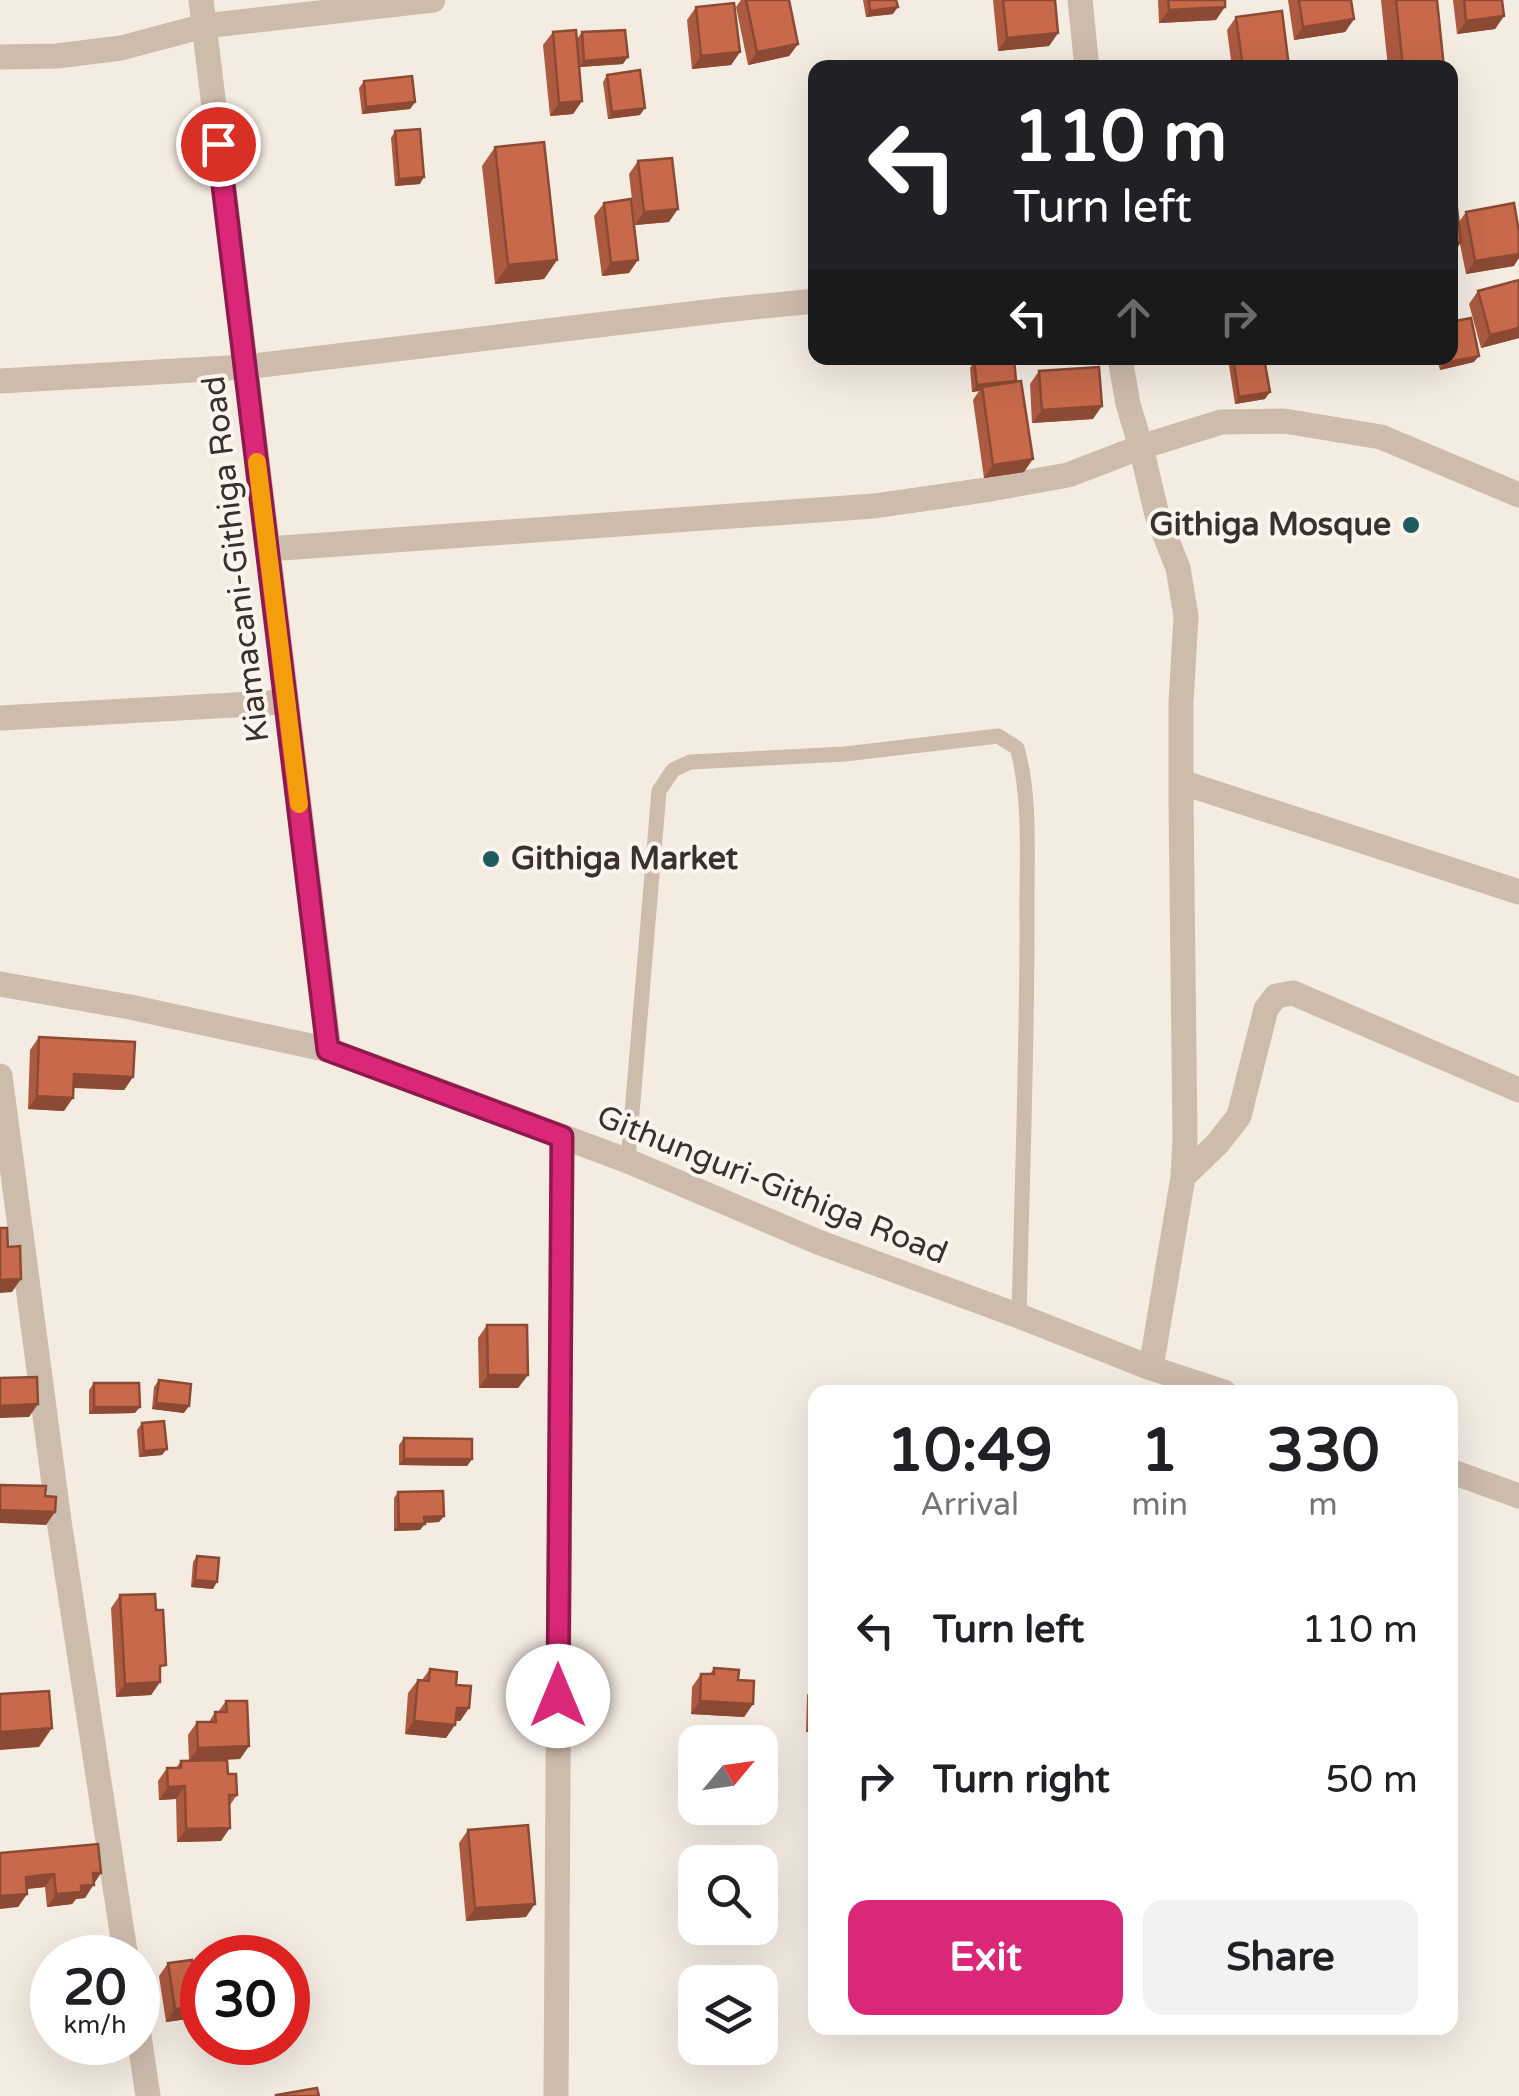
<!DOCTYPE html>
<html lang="en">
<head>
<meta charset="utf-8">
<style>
	:root { --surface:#fff; --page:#f2f2f2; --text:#202124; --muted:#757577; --accent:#db2777 }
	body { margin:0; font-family:"Varela Round",sans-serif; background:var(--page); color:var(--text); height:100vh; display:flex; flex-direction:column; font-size:38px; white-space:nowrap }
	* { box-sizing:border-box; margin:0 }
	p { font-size:32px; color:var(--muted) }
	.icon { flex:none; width:55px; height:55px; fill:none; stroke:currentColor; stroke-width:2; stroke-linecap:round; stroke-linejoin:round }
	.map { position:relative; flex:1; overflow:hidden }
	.side { position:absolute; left:808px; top:1385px; width:650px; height:650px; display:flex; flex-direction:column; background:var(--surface); border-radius:20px; box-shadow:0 10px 40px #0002 }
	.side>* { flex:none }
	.top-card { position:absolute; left:808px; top:60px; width:650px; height:305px; border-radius:20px; box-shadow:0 10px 40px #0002; background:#202124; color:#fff; overflow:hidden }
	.needle { width:65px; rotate:61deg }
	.tools { position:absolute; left:678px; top:1725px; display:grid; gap:20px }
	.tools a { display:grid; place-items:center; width:100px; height:100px; border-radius:20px; background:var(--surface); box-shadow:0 10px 40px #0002; font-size:50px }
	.speed { position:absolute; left:30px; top:1935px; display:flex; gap:20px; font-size:50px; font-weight:700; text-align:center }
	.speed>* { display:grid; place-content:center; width:130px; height:130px; border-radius:50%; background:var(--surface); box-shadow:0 10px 40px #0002; line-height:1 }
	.speed small { font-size:25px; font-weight:400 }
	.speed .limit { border:15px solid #d22; background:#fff; color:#111 }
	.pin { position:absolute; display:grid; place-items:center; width:85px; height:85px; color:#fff; margin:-42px; border:5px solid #fff; border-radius:50%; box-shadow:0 2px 10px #0007 }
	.me { position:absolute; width:110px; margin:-55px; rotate:0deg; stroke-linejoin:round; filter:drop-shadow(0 0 8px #0008) }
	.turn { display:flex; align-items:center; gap:35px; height:210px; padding:0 40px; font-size:45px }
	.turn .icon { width:130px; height:130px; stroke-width:2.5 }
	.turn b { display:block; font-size:70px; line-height:85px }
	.lanes { display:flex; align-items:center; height:95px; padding:0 40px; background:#0003; justify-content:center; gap:50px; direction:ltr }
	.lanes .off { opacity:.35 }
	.eta { display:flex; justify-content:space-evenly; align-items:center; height:170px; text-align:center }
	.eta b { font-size:60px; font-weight:800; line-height:70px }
	.action { display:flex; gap:20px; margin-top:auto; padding:20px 40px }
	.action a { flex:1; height:115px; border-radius:20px; background:var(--accent); color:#fff; font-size:40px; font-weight:800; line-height:115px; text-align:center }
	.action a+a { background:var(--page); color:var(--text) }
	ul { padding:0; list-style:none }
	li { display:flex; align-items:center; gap:30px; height:150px; padding:0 40px }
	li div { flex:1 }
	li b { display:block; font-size:38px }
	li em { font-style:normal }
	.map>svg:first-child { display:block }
</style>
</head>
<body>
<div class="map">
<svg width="1519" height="2096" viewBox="0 0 1519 2096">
	<rect width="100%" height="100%" fill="#f4ebe1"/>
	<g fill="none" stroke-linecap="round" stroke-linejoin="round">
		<path stroke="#cdbbac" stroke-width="15" d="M628 1161 659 791 673 770 690 762 845 754 998 736 1017 748C1032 799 1026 870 1027 924 1027 1054 1022 1185 1019 1316"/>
		<path stroke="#cdbbac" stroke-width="25" d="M201 0 329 1050
			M1080 0 1087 68
			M0 57 57 56 121 48 204 26 433 0
			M0 381 245 367 724 310 815 301
			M268 549 874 506 985 490 1068 475 1141 447 1128 404 1120 358
			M0 718 286 702
			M1181 782 1519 892
			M0 1076 59 1521 126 1958
			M1183 1177 1218 1143 1239 1116 1266 1009 1276 996 1293 993 1519 1090
			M1151 1368 1183 1177 1185 1138 1181 801V703L1186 616 1178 568 1157 515 1141 447 1221 422 1284 421 1381 437 1519 495
			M138 2029 148 2096
			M556 2096 562 1137"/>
		<path stroke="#cdbbac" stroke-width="25" d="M0 984 130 1007 329 1050 628 1161 818 1242 1019 1316 1151 1368 1224 1392
			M1450 1471 1519 1496"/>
	</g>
	<path fill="#ac5a40" d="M741 0H789L798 44 789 56 748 65 736 7Z
		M863 0H896L893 14 866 17Z
		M993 0H1055L1058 33 1049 46 998 51Z
		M1158 0H1225L1216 20 1159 23Z
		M1288 0H1351L1354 19 1345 32 1294 40Z
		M1381 0H1437L1444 68H1388Z
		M1453 0H1502L1504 16 1495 29 1457 34Z
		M696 7 740 52 731 65 692 69 687 20Z
		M1236 17 1289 67 1232 68 1227 30Z
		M553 32 582 101 573 114 550 116 543 45Z
		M582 32 623 64 579 67 577 39Z
		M607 75 640 115 608 119 603 82Z
		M364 81 415 102 410 109 362 114 359 88Z
		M395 131 420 184 395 186 391 138Z
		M495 147 557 260 544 279 495 284 482 166Z
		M638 161 669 222 635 225 629 174Z
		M604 203 629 273 602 276 594 216Z
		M1466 212 1514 266 1466 274 1460 244 1452 255 1459 222Z
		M1478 291 1519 338 1481 348 1469 304Z
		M1229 358H1264L1265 399 1235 404 1228 359Z
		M1437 358H1450L1474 362 1440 370Z
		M974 361 1024 472 984 478 973 400 979 391 972 392 970 368Z
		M1039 371 1093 419 1032 423 1030 384Z
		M39 1037 133 1077 124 1090 73 1088 64 1111 28 1109 30 1050Z
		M487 1325 528 1375 518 1388H479L478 1338Z
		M159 1380 184 1413 152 1409 154 1387Z
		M94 1383 135 1413 89 1414V1390Z
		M142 1423 162 1455 139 1457 137 1430Z
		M404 1438 472 1459 467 1466 399 1465V1445Z
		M398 1492 444 1516 439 1522 424 1523 420 1530 394 1531V1498Z
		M197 1556 213 1589 191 1587 193 1562Z
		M120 1595 156 1610 160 1682 151 1695 116 1697 111 1608Z
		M714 1668 738 1680 753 1704 744 1717 691 1714 692 1687 701 1674H710Z
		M430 1669 456 1685 469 1708 460 1721H456L446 1738 405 1734 408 1693 418 1680H422Z
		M815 1683V1732H806L807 1695Z
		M226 1701 249 1746 240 1759 189 1761 188 1735 197 1722H209L215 1712H218Z
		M181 1761 228 1774 237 1795 230 1805 221 1841 177 1842 176 1799 159 1800 158 1781 167 1768H176Z
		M468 1830 526 1917 466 1921 459 1843Z
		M0 1853 94 1883 85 1898 76 1899 72 1904 47 1907 45 1887 27 1889V1894L18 1907Z
		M168 1963 202 2017 166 2022 159 1976Z"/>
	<path fill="#8c4a34" d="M898 7 893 14 866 17 870 11Z
		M1225 7 1216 20 1159 23 1169 10Z
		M1504 16 1495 29 1457 34 1466 21Z
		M1354 19 1345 32 1294 40 1303 27Z
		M1058 33 1049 46 998 51 1007 38Z
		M798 44 789 56 748 65 757 52Z
		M740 52 731 65 692 69 701 56Z
		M628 57 623 64 579 67 584 61Z
		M582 101 573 114 550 116 559 103Z
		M415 102 410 109 362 114 366 107Z
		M645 108 640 115 608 119 612 112Z
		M424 177 420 184 395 186 399 179Z
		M678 209 669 222 635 225 644 212Z
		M1461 242 1452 255H1450V243Z
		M1519 254V258L1514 266 1466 274 1475 261Z
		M557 260 544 279 495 284 508 265Z
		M638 260 629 273 602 276 611 263Z
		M1519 328V338L1481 348 1490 335Z
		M1479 356 1474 362 1440 370 1444 363Z
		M1377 358H1420L1419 359 1373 364Z
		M1016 381 982 387 979 391 972 392 977 385Z
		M1270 392 1265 399 1235 404 1239 397Z
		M1102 406 1093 419 1032 423 1042 410Z
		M1033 459 1024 472 984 478 993 465Z
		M74 1074 133 1077 124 1090 65 1087Z
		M37 1096 73 1098 64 1111 28 1109Z
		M21 1279 12 1292 0 1293V1280Z
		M488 1375H528L518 1388H479Z
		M156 1403 189 1406 184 1413 152 1409Z
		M38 1404 29 1417 0 1418V1406Z
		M94 1407H140L135 1413 89 1414Z
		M167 1449 162 1455 139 1457 144 1451Z
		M404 1459H472L467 1466 399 1465Z
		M0 1510 55 1512 46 1525 0 1523Z
		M444 1516 439 1522 419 1523 424 1517Z
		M399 1524H425L420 1530 394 1531Z
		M195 1580 217 1582 213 1589 191 1587Z
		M160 1682 151 1695 116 1697 125 1684Z
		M700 1701 753 1704 744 1717 691 1714Z
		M457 1708H469L460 1721 448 1720Z
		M815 1720V1732H806Z
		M414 1721 455 1725 446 1738 405 1734Z
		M52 1728 39 1747 0 1750V1732Z
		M249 1746 240 1759 189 1761 198 1748Z
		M185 1786 176 1799 159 1800 168 1787Z
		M230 1828 221 1841 177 1842 186 1829Z
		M93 1873H101L85 1898 76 1899 72 1904 47 1907 56 1894Z
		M54 1874 45 1887 16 1890 26 1877Z
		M27 1894 18 1907 0 1909V1896Z
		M535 1904 526 1917 466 1921 475 1908Z
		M202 2005V2017L166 2022 175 2009Z"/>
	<path fill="#c8694b" stroke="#8c4a34" stroke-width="2.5" d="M746 0H789L798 44 757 52Z
		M869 0H896L898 7 870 11Z
		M1003 0H1055L1058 33 1007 38Z
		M1168 0H1225V7L1169 10Z
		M1299 0H1351L1354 19 1303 27Z
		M1396 0H1437L1444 68H1403Z
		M1464 0H1502L1504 16 1466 21Z
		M734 3 740 52 701 56 696 7Z
		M1282 11 1289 67 1243 68 1236 17Z
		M576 30 582 101 559 103 553 32Z
		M625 30 628 57 584 61 582 32Z
		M640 70 645 108 612 112 607 75Z
		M412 76 415 102 366 107 364 81Z
		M420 129 424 177 399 179 395 131Z
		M544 142 557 260 508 265 495 147Z
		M672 158 678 209 644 212 638 161Z
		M631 199 638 260 611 263 604 203Z
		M1456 200 1461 242 1450 243V201Z
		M1514 203 1519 232V254L1475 261 1466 212Z
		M1519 280V328L1490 335 1478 291Z
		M1471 318 1479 356 1444 363 1443 358H1450V322Z
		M1014 358 1016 381 977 385 974 361Z
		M1233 358H1264L1270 392 1239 397Z
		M1099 367 1102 406 1042 410 1039 371Z
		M1021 381 1033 459 993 465 982 387Z
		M39 1037 135 1042 133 1077 74 1074 73 1098 37 1096Z
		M0 1228H7L8 1247 20 1246 21 1279 0 1280Z
		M487 1325H527L528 1375H488Z
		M37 1377 38 1404 0 1406V1378Z
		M159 1380 191 1384 189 1406 156 1403Z
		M94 1383H139L140 1407H94Z
		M164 1421 167 1449 144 1451 142 1423Z
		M404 1438 472 1439V1459H404Z
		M0 1485 46 1486 45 1496 56 1497 55 1512 0 1510Z
		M443 1491 444 1516 424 1517 425 1524H399L398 1492Z
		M197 1556 219 1558 217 1582 195 1580Z
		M155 1594 156 1610H163L166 1665 160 1666V1682L125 1684 120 1595Z
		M714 1668 739 1670 738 1680 754 1681 753 1704 700 1701 701 1674H714Z
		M430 1669 457 1672 456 1685 471 1686 469 1708H457L455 1725 414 1721 418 1680 429 1681Z
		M49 1691 52 1728 0 1732V1694Z
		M226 1701H247L249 1746 198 1748 197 1722H216L215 1712H227Z
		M227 1760 228 1774H236L237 1795H229L230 1828 186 1829 185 1786 168 1787 167 1768H181V1761Z
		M528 1825 535 1904 475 1908 468 1830Z
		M98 1844 101 1873H93L94 1885 81 1886V1892L56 1894 54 1874 26 1877 27 1894 0 1896V1853Z
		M192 1960 193 1964 202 1963V2005L175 2009 168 1963Z
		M317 2088 319 2096H276V2095Z"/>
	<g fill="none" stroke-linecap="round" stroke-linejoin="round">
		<defs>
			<path id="route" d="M218 144 328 1050 562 1137 558 1696"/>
		</defs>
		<use href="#route" stroke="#8e194d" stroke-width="25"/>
		<use href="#route" stroke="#db2777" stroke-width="18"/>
		<path stroke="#f59e0b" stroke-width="18" d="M257 462 299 804"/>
	</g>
	<g fill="#1f5a5e" stroke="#fbf5ee" stroke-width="4">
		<circle cx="1411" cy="525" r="10"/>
		<circle cx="491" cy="859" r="10"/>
	</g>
	<g text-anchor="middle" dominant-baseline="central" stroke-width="8" stroke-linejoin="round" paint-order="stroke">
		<g font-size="32" font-weight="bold" fill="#3b302b" stroke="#fbf5ee" text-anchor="end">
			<text x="1391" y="525">Githiga Mosque</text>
			<text x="511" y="859" text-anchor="start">Githiga Market</text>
		</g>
		<g font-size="32" fill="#3b302b" stroke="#fbf5ee">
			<text transform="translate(236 559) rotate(-97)">Kiamacani-Githiga Road</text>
			<text transform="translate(772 1185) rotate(22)">Githunguri-Githiga Road</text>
		</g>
	</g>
</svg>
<div class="tools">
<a><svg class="needle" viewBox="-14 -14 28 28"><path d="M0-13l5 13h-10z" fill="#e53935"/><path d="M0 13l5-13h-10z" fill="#757577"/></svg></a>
<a><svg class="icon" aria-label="search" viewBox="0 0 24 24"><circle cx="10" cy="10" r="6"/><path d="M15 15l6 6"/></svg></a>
<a><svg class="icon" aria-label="layers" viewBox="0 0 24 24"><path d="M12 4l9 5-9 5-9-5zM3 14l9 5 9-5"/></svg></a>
</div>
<div class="speed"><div>20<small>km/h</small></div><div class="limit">30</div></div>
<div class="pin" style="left:218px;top:144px;background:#d93025"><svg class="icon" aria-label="arrive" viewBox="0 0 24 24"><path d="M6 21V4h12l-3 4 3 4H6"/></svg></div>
<svg class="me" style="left:558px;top:1696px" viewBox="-20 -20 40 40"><circle r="19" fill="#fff"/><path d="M0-13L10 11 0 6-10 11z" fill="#db2777"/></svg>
<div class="top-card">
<div class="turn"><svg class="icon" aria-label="left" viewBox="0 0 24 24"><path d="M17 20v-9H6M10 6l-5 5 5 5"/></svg><div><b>110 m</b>Turn left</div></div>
<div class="lanes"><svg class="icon" aria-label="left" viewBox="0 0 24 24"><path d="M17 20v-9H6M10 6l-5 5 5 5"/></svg><svg class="icon off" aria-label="ahead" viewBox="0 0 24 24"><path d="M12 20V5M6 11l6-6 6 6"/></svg><svg class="icon off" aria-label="right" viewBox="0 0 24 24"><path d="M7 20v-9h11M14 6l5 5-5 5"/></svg></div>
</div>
<section class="side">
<div class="eta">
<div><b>10:49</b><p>Arrival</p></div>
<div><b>1</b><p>min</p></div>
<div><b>330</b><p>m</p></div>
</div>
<ul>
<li><svg class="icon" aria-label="left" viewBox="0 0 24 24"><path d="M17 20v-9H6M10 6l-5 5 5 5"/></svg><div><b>Turn left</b></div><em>110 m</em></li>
<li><svg class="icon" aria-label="right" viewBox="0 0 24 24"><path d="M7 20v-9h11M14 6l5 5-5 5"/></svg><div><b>Turn right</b></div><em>50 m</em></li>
</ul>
<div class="action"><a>Exit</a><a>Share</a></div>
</section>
</div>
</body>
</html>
